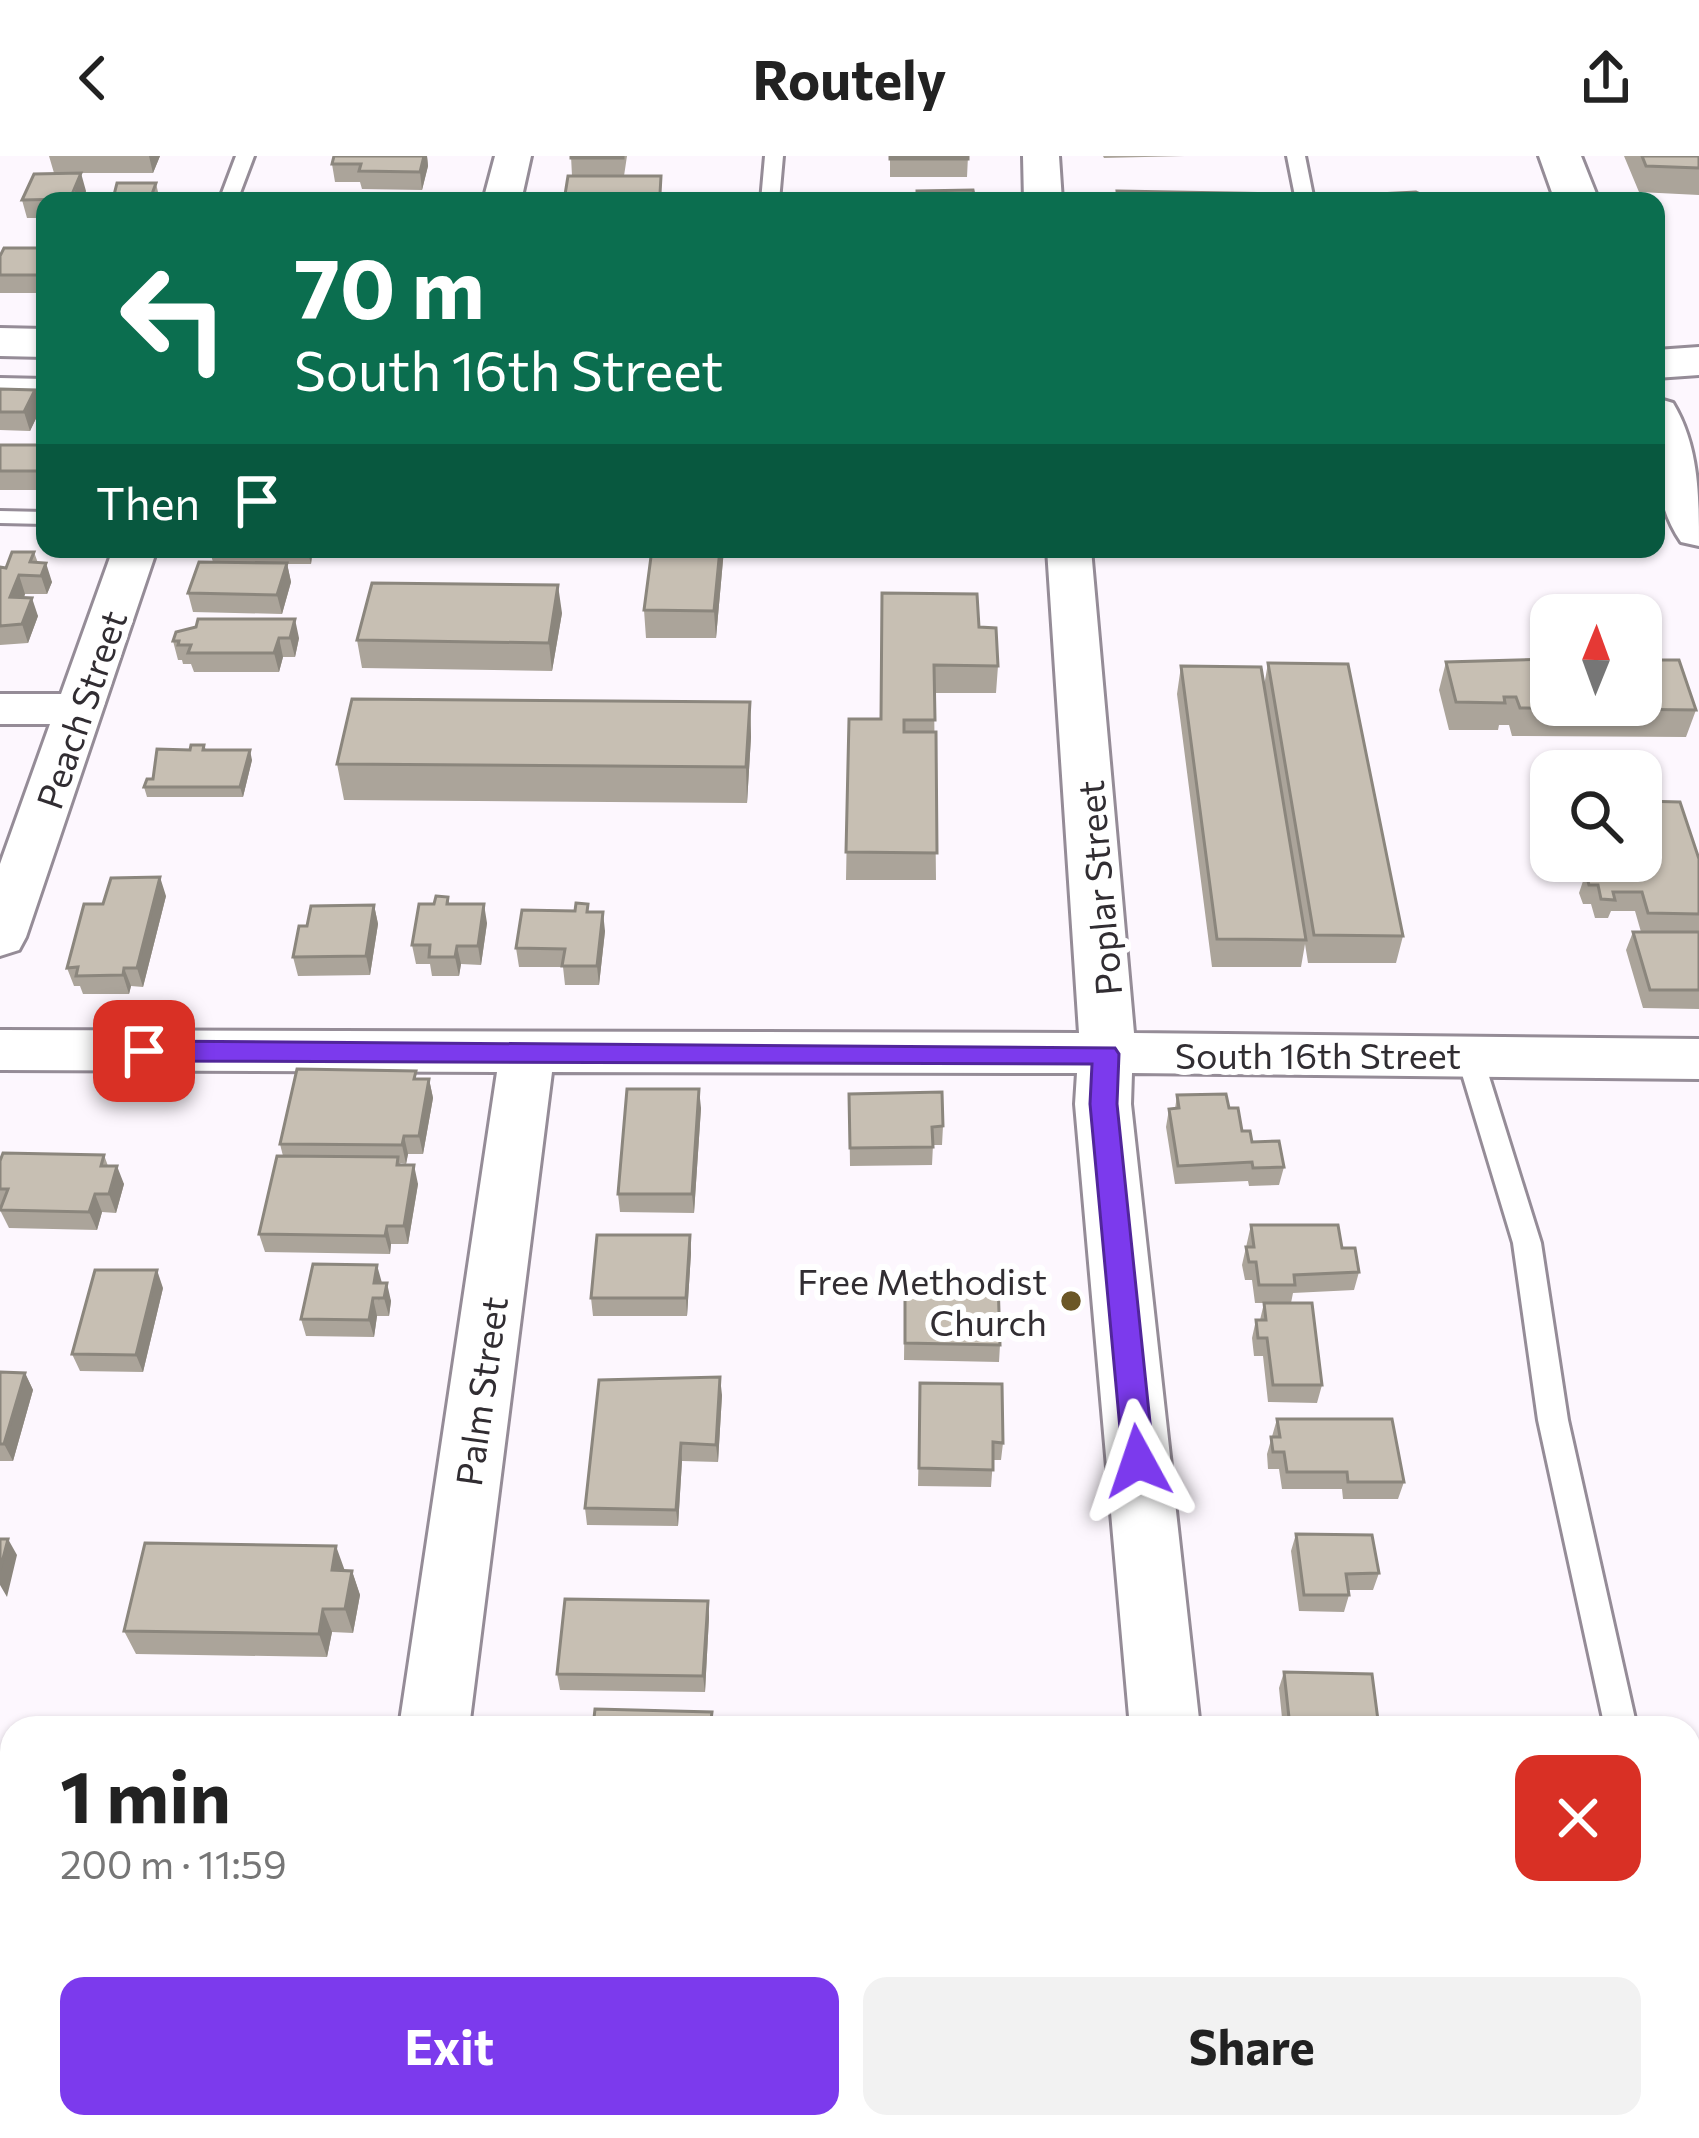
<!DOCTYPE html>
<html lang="en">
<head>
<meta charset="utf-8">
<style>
	:root { --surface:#fff; --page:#f2f2f2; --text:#222; --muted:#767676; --accent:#7c3aed }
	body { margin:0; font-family:Commissioner,sans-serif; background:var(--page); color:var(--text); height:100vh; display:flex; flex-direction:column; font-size:45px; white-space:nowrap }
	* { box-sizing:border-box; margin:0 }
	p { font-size:39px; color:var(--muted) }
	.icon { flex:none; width:66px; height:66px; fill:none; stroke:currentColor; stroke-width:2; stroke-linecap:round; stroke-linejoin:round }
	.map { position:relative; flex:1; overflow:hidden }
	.side { position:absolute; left:0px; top:1560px; width:1701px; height:423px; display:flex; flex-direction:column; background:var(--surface); border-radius:36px 36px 0 0; box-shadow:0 3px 9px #0004 }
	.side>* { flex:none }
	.banner { position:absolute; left:36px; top:36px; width:1629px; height:366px; border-radius:24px; box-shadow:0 3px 9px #0004; background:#0b6e4f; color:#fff; overflow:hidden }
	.needle { width:78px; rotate:1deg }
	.buttons { position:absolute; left:1530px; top:438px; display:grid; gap:24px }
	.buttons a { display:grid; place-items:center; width:132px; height:132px; border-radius:24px; background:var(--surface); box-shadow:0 3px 9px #0004; font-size:60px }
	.pin { position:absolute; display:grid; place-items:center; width:102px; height:102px; color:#fff; margin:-51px; border-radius:24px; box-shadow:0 6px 18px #0006 }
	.me { position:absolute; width:132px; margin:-66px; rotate:355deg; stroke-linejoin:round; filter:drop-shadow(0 0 9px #0008) }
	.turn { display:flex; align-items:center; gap:42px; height:252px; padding:0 60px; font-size:54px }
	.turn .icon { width:156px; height:156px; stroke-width:2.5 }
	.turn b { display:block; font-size:84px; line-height:102px }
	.then { display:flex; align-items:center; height:114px; padding:0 60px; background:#0003; gap:24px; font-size:45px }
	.round { display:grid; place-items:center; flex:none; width:126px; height:126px; border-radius:24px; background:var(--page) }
	.head { display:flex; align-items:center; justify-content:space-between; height:204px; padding:0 60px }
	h1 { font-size:72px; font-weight:700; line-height:90px }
	.button { display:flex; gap:24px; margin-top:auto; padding:24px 60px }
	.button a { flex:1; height:138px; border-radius:24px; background:var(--accent); color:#fff; font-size:48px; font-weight:700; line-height:138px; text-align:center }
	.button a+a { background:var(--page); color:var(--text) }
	header { display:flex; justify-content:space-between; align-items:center; height:156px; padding:0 60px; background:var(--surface); font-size:54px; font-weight:700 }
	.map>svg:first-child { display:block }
</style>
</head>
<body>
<header><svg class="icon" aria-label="back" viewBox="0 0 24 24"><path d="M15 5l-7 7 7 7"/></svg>Routely<svg class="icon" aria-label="share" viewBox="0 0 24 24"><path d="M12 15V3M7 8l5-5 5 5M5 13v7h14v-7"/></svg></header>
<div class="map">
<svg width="1699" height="1982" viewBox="0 0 1699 1982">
	<rect width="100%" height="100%" fill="#fdf7fe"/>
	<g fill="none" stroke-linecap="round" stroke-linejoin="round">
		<defs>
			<path id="service" d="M236 0H254L237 45H219Z
				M765 0H783L779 45H761Z
				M1287 0H1305L1314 45H1296Z
				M0 222 45 223V235L0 234Z
				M0 355 45 356V368L0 367Z
				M1469 888 1482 898 1541 1087 1568 1264 1637 1572H1605L1538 1264 1513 1087 1456 898Z
				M1689 1859 1699 1863V1941L1689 1937Z"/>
			<path id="minor" d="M495 0H531L521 45H483Z
				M1023 0H1059L1062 45H1024Z
				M113 393H157L26 781 19 794 0 800V708L50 568H0V538H61Z
				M1047 393H1091L1134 877 1699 883V923L1132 917 1131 948 1200 1572H1130L1075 948 1077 917 552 916 469 1572H399L497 916 0 914V874L1079 877Z
				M339 1971H417L416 1982H338Z
				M1166 1971H1244L1245 1982H1167Z"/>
			<path id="tertiary" d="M1539 0H1581L1599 45H1555Z
				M1656 242 1673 247C1699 290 1699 340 1699 390L1681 386C1651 343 1656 292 1656 242Z"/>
			<path id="secondary" d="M0 172 45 173V201L0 200Z
				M1699 191V219L1656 222V194Z"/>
		</defs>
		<use href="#service" stroke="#958c97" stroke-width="6"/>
		<use href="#minor" stroke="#958c97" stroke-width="6"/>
		<use href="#tertiary" stroke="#958c97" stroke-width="6"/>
		<use href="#secondary" stroke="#958c97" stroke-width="6"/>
		<use href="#service" fill="#fff" fill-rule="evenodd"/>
		<use href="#minor" fill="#fff" fill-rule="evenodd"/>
		<use href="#tertiary" fill="#fff" fill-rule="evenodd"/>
		<use href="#secondary" fill="#fff" fill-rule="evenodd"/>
	</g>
	<path fill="#aba49a" d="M49 0H160L153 17H54Z
		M334 0H427L428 10 422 34 362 33 360 26H335L332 8Z
		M571 0H627L624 20 662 38V45H564L572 20Z
		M890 0H968L967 21H890Z
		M1103 0H1185L1104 2Z
		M1624 0H1699V39L1639 36Z
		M156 27 158 36 155 45H115L114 39Z
		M86 35 82 45H45V62H27L22 44Z
		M45 92V137H0V100Z
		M0 233 41 252 30 275 0 274Z
		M0 289H45V334H0Z
		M209 393H322L321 397H313L311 408H287L291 426 282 458 193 456 188 437 213 406Z
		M724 393 716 482H646L644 454Z
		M34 396 38 407 52 426 47 438H25L24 442 38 460 28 487 0 489V411L6 412Z
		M882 437 979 471 998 510 996 537H934L936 724H846L849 563H881Z
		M562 457 552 515 362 512 357 484Z
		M299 482 295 501H283L279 516H194L191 508H183L182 504H178L173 485Z
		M1648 504 1696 554 1686 581 1512 580 1509 569H1499L1498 574H1449L1439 534 1446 506Z
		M1268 507 1403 780 1396 807H1308L1305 788 1301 811H1212L1177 538 1181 510 1264 530Z
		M750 546 751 581 747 647 344 644 337 608Z
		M204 589 206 594 252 604 243 641H147L144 631 190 594Z
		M1699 703V853L1643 852 1626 794 1633 776H1641L1635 755H1611L1608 762H1595L1591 748H1583L1579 737 1584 722 1580 705Z
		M166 740 143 831 131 830 129 838H83L80 830H74L67 812 103 748Z
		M448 741 449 748 487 767 481 809 461 808 459 820H432L430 808H416L412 789 434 748Z
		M374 749 378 768 370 819 298 820 293 801 307 770Z
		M589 756 605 775 599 829H565L563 811H519L516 792Z
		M417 923H429L433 942 423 998H408L406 1008 400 1007 418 1028 408 1088H391L390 1098 265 1096 259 1078 283 1000 280 988Z
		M849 938 943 970 942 989H933L932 1009 850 1010Z
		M1177 939 1229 952 1242 975 1252 986 1284 1011 1279 1029 1249 1030 1248 1025 1175 1028 1166 971 1169 953H1175Z
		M701 952 694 1057 620 1056 618 1038Z
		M104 999 108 1010 124 1028 116 1057 102 1056 97 1074 9 1072 0 1054V1005Z
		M1251 1069 1342 1092 1359 1116 1354 1134 1293 1137 1291 1147 1322 1229 1317 1247 1268 1246 1263 1200H1254L1252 1182 1256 1164H1260L1264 1147H1255L1252 1124H1245L1242 1109Z
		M690 1079 691 1097 687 1160H593L591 1142Z
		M905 1123 1000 1189 999 1206 904 1204Z
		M382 1127 391 1145 389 1160H377L374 1181 306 1180 301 1163Z
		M163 1132 143 1216 80 1215 72 1198Z
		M0 1216 25 1217 33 1234 13 1305H0Z
		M920 1227 1003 1287 1001 1304H993L991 1331 918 1330Z
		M722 1239 718 1306 682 1305 678 1370 587 1369 585 1352Z
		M1277 1263 1404 1326 1398 1343H1343L1342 1333H1282L1279 1313H1268L1267 1298Z
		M1296 1378 1379 1417 1373 1434H1349V1439L1344 1456 1299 1455 1291 1395Z
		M345 1414 352 1415 360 1439 353 1477 332 1476 327 1501 136 1498 124 1475Z
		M708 1445 709 1461 705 1536 560 1534 557 1518Z
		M1284 1516 1379 1572H1283L1279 1532Z"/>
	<path fill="#8b867d" d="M149 0H160L153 17Z
		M424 0H427L428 10 422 34 420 16Z
		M81 17 86 35 82 45H71Z
		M35 234 41 252 30 275 24 256Z
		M307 393H312L311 408Z
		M720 393H724L716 482 714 455Z
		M46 407 52 426 47 438 41 420Z
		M287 407 291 426 282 458 277 439Z
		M19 419 25 438 16 460 10 441Z
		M558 429 562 457 552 515 549 487Z
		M32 442 38 460 28 487 22 468Z
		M295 463 299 482 295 501 290 482Z
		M279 482 283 501 279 516 274 497Z
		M750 546 751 581 747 647 746 611Z
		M250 594 252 604 243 641 240 631Z
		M160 721 166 740 143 831 137 812Z
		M484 748 487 767 481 809 478 790Z
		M374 749 378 768 370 819 366 800Z
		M603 756 605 775 599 829 597 810Z
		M457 790 461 808 459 820 455 801Z
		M124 812 131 830 129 838 123 819Z
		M429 923 433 942 423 998 419 980Z
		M699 933 701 952 694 1057 692 1038Z
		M404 980 408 998 406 1008 402 989Z
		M414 1009 418 1028 408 1088 404 1070Z
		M117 1010 124 1028 116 1057 109 1038Z
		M95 1038 102 1056 97 1074 89 1056Z
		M387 1070 391 1088 390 1098 385 1080Z
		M690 1079 691 1097 687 1160 686 1142Z
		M377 1109 382 1127 379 1145 374 1127Z
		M157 1114 163 1132 143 1216 136 1199Z
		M387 1127 391 1145 389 1160 384 1142Z
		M373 1142 377 1160 374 1181 369 1164Z
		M25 1217 33 1234 13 1305 4 1288Z
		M720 1221 722 1239 718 1306 716 1289Z
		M681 1287 682 1305 678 1370 676 1354Z
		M8 1383 17 1399 7 1441 0 1429V1414Z
		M336 1390 345 1415 332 1414Z
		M352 1415 360 1439 353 1477 345 1453Z
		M708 1445 709 1461 705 1536 703 1520Z
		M323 1453 332 1476 327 1501 319 1478Z"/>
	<path fill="#c7bfb3" stroke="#8b867d" stroke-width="3" d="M334 0H424L420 16 359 15 361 8H332Z
		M571 0H623V2H571Z
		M890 0H968V3H890Z
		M1642 0H1699V12L1646 10Z
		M81 17 70 43 22 44 34 18Z
		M568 20H661L660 38H628V45H564Z
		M117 27H156L152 38 114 39Z
		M973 34 975 45H917V35Z
		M1117 35 1293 38 1294 45H1118Z
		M1416 36 1425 40 1426 45H1343L1341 40Z
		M4 92H45V119H0V100Z
		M0 233 35 234 24 256H0Z
		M0 289H45V315H0Z
		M652 393H720L714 455 644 454Z
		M12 396H34L30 406 46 407 41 420 19 419 10 441 32 442 22 468 0 470V411L6 412Z
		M199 406 287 407 277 439 188 437Z
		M372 427 558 429 549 487 357 484Z
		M882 437 977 438 979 471 996 472 998 510 934 509 935 564H904V576H936L937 697 846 696 849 563H881Z
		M198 463H295L290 482H279L274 497H188L191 489H178L179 485H173L176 476 196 471Z
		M1641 484 1648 504H1679L1696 554 1520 552 1516 541H1504L1505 547 1456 546 1446 506 1551 503V549H1641Z
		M1268 507 1348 508 1403 780 1314 779Z
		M1181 510 1261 511 1306 784 1217 783Z
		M352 543 750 546 746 611 337 608Z
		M191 589H204L203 594H250L240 631H144L147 623H153L157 593 190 594Z
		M1641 645 1680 646 1699 703V758L1648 757 1642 736H1613L1615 744 1601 743 1598 729H1589L1586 718 1595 719 1591 705H1641Z
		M160 721 137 812H124L123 819 76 820 78 811 67 812 84 748H103L111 722Z
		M436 740 448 741 447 748H484L478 790H457L455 801H429L430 789H412L419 748H434Z
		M576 747 588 748 587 756H603L597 810H562L565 793 516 792 522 754 575 755Z
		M374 749 366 800 293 801 299 770H307L311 750Z
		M1633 776H1699V834H1650Z
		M297 913 416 915 414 923H429L419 980H404L402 989 280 988Z
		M627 933H699L692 1038H618Z
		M942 936 943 970 932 971 933 991 850 992 849 938Z
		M1226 938 1229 952H1238L1242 975H1250L1252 986 1279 985 1284 1011 1253 1012 1252 1006 1178 1010 1169 953 1179 952 1177 939Z
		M3 997 104 999 101 1010H117L109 1038H95L89 1056 0 1054 8 1033H0V1005Z
		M277 1000 398 1001 397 1009H414L404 1070H387L385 1080 259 1078Z
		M1251 1069H1338L1342 1092H1355L1359 1116 1294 1119 1295 1129H1259L1256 1106H1249L1246 1091H1254Z
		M597 1079H690L686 1142H591Z
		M313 1108 377 1109 374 1127H387L384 1142H373L369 1164 301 1163Z
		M95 1114H157L136 1199 72 1198Z
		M905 1123 998 1124 1000 1189 905 1187Z
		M1264 1147H1312L1322 1229H1273L1267 1182H1258L1256 1164H1266Z
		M0 1216 25 1217 4 1288H0Z
		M720 1221 716 1289 681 1287 676 1354 585 1352 599 1224Z
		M920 1227 1002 1228 1003 1287 993 1286V1314L919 1312Z
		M1277 1263H1392L1404 1326H1348L1347 1316H1287L1284 1296H1273L1271 1281H1280Z
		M1296 1378 1372 1379 1379 1417 1346 1418 1349 1439H1304Z
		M0 1383H8L0 1414Z
		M145 1387 336 1390 332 1414 352 1415 345 1453H323L319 1478 124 1475Z
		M565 1443 708 1445 703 1520 557 1518Z
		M1284 1516 1372 1518 1379 1572 1290 1571Z
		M595 1553 712 1556 710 1572H580V1570L593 1571Z"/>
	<path fill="#7c3aed" stroke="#51269a" stroke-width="3" d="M144 885 1115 892 1119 898 1117 948 1154 1305 1149 1314 1138 1318 1128 1314 1123 1305 1090 948 1092 908 144 905 131 895Z"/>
	<circle fill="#6b5726" stroke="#fff" stroke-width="4.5" cx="1071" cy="1145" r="12"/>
	<g text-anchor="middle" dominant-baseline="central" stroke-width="12" stroke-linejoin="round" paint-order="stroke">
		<g font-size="36" fill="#312d32" stroke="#fff">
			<text transform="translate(80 553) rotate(-71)">Peach Street</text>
			<text transform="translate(1098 732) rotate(-95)">Poplar Street</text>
			<text x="1318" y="898">South 16th Street</text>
			<text transform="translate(480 1235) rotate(-82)">Palm Street</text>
		</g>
		<g font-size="36" fill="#312d32" stroke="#fff" text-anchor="end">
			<text x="1047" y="1124">Free Methodist<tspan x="1047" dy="41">Church</tspan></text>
		</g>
	</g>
</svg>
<div class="buttons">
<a><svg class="needle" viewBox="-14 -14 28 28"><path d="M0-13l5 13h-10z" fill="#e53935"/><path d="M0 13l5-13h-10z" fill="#767676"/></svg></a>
<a><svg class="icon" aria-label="search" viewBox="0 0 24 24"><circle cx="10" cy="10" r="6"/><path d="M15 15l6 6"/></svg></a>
</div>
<div class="pin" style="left:144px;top:895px;background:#d93025"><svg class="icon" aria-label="arrive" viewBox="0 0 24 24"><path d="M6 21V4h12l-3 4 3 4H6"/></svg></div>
<svg class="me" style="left:1138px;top:1305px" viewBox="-20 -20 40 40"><path d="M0-17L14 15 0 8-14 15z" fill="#7c3aed" stroke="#fff" stroke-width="4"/></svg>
<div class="banner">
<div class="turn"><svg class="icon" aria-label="left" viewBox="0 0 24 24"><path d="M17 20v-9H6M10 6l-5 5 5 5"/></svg><div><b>70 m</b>South 16th Street</div></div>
<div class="then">Then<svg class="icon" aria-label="arrive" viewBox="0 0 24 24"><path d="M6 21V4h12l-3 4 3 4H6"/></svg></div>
</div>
<section class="side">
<div class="head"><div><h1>1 min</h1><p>200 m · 11:59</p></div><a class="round" style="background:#d93025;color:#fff"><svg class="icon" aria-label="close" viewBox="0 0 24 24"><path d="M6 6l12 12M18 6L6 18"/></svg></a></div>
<div class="button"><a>Exit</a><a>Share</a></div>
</section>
</div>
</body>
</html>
